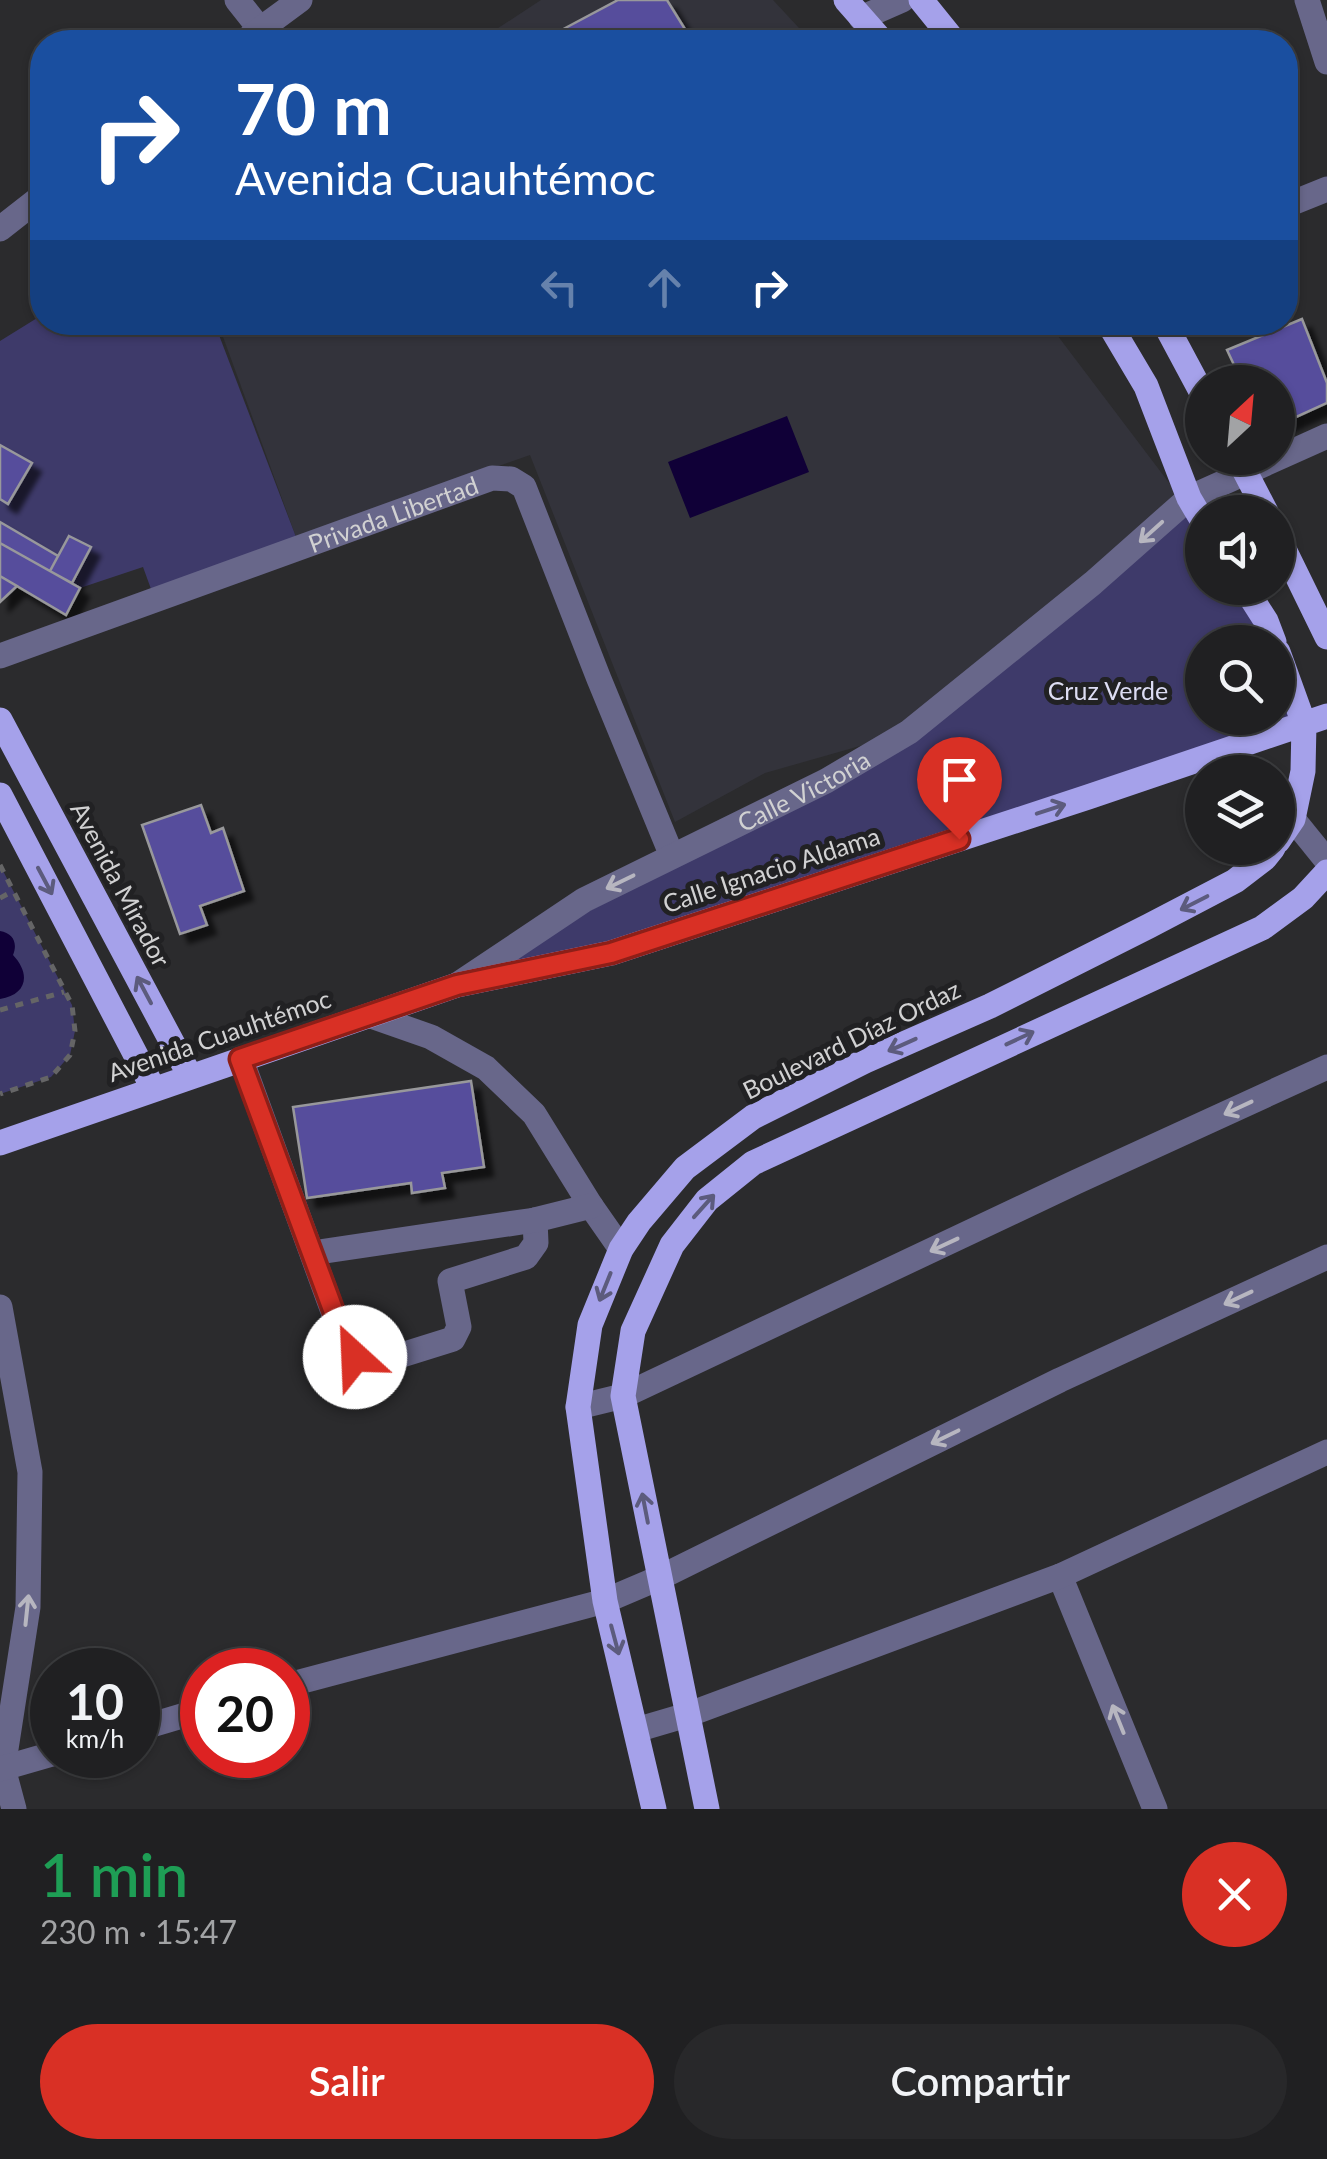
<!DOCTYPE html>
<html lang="es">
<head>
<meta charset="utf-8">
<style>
	:root { --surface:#202022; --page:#28282a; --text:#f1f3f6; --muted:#a2a3a5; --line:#3d3e40; --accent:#d93025 }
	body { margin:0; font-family:Lato,sans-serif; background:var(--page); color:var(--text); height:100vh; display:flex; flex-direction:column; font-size:38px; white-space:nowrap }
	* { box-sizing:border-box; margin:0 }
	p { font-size:32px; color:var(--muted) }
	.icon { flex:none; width:55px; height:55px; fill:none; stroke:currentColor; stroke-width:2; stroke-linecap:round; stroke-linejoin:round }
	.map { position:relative; height:1809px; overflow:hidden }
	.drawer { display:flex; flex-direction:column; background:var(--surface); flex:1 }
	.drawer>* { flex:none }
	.guide { position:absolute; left:30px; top:30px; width:1268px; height:305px; border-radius:40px; box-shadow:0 2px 8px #0004,0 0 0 2px var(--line); background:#1a4fa0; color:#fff; overflow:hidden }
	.needle { width:65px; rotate:26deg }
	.controls { position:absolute; left:1185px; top:365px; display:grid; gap:20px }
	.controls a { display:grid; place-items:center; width:110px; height:110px; border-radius:50%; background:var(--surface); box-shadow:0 2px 8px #0004,0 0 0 2px var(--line); font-size:50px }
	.speed { position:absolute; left:30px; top:1648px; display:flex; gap:20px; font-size:50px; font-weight:700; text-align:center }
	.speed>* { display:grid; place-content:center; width:130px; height:130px; border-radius:50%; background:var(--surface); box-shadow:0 2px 8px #0004,0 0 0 2px var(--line); line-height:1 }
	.speed small { font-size:25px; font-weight:400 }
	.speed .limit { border:15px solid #d22; background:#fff; color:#111 }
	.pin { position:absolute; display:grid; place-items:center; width:85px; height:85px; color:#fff; margin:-102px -42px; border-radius:50% 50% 50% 0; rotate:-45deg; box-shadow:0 0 10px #0007 }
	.pin .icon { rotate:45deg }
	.me { position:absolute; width:110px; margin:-55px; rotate:335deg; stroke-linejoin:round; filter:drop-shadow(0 0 8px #0008) }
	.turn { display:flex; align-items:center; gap:35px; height:210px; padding:0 40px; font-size:45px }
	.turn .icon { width:130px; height:130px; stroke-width:2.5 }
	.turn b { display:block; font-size:70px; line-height:85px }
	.lanes { display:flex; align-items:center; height:95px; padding:0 40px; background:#0003; justify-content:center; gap:50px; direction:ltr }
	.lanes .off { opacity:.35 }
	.round { display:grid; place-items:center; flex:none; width:105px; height:105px; border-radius:52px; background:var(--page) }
	.summary { display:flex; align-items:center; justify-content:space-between; height:170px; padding:0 40px }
	h1 { font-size:60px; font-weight:600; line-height:75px; color:#1e9e55 }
	.cta { display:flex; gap:20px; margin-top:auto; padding:20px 40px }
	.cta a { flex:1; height:115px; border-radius:60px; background:var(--accent); color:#fff; font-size:40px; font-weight:600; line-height:115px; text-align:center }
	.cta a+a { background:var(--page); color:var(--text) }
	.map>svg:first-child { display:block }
</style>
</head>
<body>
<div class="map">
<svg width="1327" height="1809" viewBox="0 0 1327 1809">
	<defs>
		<filter id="shadow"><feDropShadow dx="9" dy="9" stdDeviation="2.5" flood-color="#0009"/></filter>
	</defs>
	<rect width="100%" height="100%" fill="#2b2b2d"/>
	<path fill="#33333b" d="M541 0H773L812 42H477Z
		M218 323H1048L1179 496 909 732 765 773 675 822 530 455 296 537Z"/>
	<path fill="#3e3a6a" d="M42 315V322H214L296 537 151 589 143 567 80 588 72 583 90 548 58 556 0 522V341Z
		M1188 498 1202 521V588H1245L1274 642H1202V718H1278V652L1304 724 959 839 457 985 909 732Z
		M0 865 72 1005 75 1031 70 1055 51 1077 0 1094Z"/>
	<path fill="#100037" d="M787 416 809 472 690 518 668 462Z
		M0 931C13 933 18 943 13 955 31 974 27 995 0 999Z"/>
	<path fill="#574e9c" stroke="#98989b" stroke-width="2.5" filter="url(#shadow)" d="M618 0H667L693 42H539Z
		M1302 319 1327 383V403L1283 423H1278V382H1242L1227 350Z
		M0 445 32 463 8 504 0 499Z
		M0 522 58 556 50 571 0 543Z
		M69 536 91 547 72 583 50 571Z
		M0 543 80 588 66 615 0 576Z
		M0 576 17 586 0 602Z
		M201 805 211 833 223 828 244 891 200 906 207 925 180 934 142 825Z
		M471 1081 484 1167 442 1173 445 1188 412 1193 411 1183 307 1198 293 1107Z"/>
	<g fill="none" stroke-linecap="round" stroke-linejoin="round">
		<path stroke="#656566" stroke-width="5" stroke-dasharray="8 8" stroke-linecap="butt" d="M0 865 72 1005 75 1031 70 1055 51 1077 0 1094
			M0 898 13 891
			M0 1010 64 992"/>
		<g stroke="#68678a" stroke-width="25">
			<path d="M237 0 260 29"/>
			<path d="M1307 0 1327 62"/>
			<path d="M861 18 902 0"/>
			<path d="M243 42 300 0"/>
			<path d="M1285 206 1327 189"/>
			<path d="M0 229 42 196"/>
			<path id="s1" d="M0 656 492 478 511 479 524 487 599 679 672 856"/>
			<path d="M1293 819 1327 861"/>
			<path id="s2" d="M457 985 584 900 826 781 909 732 1093 583 1189 498 1327 436"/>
			<path d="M371 1016 431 1037 486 1068 534 1114 591 1206 621 1249"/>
			<path d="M241 1059 347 1350 363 1362 373 1364 453 1339 459 1327 450 1281 526 1257 536 1243 535 1220"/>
			<path d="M312 1253 535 1220 591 1206"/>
			<path d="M0 1307 30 1472 28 1607 3 1768 14 1809"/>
			<path d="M578 1407 623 1396 1076 1182 1327 1067"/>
			<path d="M1060 1576 1155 1809"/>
			<path d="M288 1685 605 1601 659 1578 1060 1380 1327 1257"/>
			<path d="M138 1729 202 1710"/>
			<path d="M636 1730 687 1715 1060 1576 1327 1452"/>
			<path d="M0 1769 52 1754"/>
		</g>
		<path stroke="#a5a1ea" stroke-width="25" d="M846 0 883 42
			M921 0 955 42
			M1108 322 1146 386 1189 498 1202 520
			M1164 322 1202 393
			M1238 458 1266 512
			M1278 537 1327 637
			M1245 588 1266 621 1274 642
			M1278 652 1304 724 1303 771 1293 819 1278 841
			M0 720 190 1076
			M0 795 153 1088
			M0 1143 457 985 611 953 1088 797 1327 716
			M654 1809 605 1601 578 1407 590 1325 621 1249 639 1222 685 1168 753 1117 865 1061 990 1006 1149 926 1235 881 1265 858 1273 848
			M707 1809 623 1396 633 1331 672 1245 707 1200 753 1163 1262 928 1303 898 1327 872"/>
	</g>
	<defs><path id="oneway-shaft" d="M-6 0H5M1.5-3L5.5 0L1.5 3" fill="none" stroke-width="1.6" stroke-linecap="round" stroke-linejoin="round" transform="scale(2.5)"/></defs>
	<g stroke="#b7b6c0">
		<use href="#oneway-shaft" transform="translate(1151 532) rotate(138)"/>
		<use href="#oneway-shaft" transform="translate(620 882) rotate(154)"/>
		<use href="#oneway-shaft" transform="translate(1238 1108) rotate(155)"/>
		<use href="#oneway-shaft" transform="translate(944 1245) rotate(155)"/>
		<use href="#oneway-shaft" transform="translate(1238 1298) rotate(155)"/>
		<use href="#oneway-shaft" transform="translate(945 1437) rotate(154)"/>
		<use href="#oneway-shaft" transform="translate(27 1610) rotate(-84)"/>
		<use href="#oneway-shaft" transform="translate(1118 1719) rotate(-112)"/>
	</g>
	<g stroke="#5c5b7d">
		<use href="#oneway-shaft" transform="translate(1051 809) rotate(-18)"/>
		<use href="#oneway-shaft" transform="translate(45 881) rotate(62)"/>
		<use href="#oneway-shaft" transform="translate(1194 903) rotate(153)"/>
		<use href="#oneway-shaft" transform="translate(144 990) rotate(-118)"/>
		<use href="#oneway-shaft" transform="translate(1020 1038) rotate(-25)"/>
		<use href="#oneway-shaft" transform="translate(902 1045) rotate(156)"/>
		<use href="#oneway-shaft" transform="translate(704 1206) rotate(-48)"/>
		<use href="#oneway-shaft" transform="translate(605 1287) rotate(112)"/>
		<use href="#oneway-shaft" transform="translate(645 1508) rotate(-101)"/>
		<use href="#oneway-shaft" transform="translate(615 1640) rotate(75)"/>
	</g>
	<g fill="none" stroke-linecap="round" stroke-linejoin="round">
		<defs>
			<path id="route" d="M355 1357 348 1350 240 1059 457 985 611 953 959 839"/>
		</defs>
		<use href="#route" stroke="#8d1f18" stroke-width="25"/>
		<use href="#route" stroke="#d93025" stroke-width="18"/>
	</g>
	<g text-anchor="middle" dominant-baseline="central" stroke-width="10" stroke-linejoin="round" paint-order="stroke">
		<g font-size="25" fill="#d1d1d2" stroke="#212123">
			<text stroke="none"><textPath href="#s1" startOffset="418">Privada Libertad</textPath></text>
			<text stroke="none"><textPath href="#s2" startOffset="398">Calle Victoria</textPath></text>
			<text transform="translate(771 869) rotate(-18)">Calle Ignacio Aldama</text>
			<text transform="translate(121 884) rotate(62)">Avenida Mirador</text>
			<text transform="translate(219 1035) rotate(-19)">Avenida Cuauhtémoc</text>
			<text transform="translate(851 1039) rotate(-26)">Boulevard Díaz Ordaz</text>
		</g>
		<g font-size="25" fill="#ddddf3" stroke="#212123">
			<text x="1108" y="690">Cruz Verde</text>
		</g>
	</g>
</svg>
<div class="controls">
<a><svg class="needle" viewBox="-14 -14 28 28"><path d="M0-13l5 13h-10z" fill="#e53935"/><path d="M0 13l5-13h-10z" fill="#a2a3a5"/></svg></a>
<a><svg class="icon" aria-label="sound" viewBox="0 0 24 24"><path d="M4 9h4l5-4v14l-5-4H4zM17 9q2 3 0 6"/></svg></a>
<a><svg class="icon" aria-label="search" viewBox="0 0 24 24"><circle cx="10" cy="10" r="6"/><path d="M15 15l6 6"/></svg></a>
<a><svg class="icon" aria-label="layers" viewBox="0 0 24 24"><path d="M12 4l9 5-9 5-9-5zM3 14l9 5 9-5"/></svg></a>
</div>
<div class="speed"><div>10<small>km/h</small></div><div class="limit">20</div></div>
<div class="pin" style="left:959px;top:839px;background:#d93025"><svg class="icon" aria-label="arrive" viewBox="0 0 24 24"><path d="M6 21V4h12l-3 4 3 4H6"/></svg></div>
<svg class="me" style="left:355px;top:1357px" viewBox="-20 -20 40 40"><circle r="19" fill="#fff"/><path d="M0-13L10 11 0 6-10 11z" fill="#d93025"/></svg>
<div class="guide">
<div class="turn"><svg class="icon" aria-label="right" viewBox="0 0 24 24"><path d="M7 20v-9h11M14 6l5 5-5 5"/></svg><div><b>70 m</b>Avenida Cuauhtémoc</div></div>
<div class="lanes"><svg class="icon off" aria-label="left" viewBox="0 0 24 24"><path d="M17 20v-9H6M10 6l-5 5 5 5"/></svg><svg class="icon off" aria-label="ahead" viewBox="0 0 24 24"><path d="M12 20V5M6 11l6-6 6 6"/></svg><svg class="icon" aria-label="right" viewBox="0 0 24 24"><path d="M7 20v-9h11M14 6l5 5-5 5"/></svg></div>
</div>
</div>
<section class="drawer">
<div class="summary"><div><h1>1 min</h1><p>230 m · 15:47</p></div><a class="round" style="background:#d93025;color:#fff"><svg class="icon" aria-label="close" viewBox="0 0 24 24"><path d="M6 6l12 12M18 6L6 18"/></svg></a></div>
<div class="cta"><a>Salir</a><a>Compartir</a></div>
</section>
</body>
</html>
